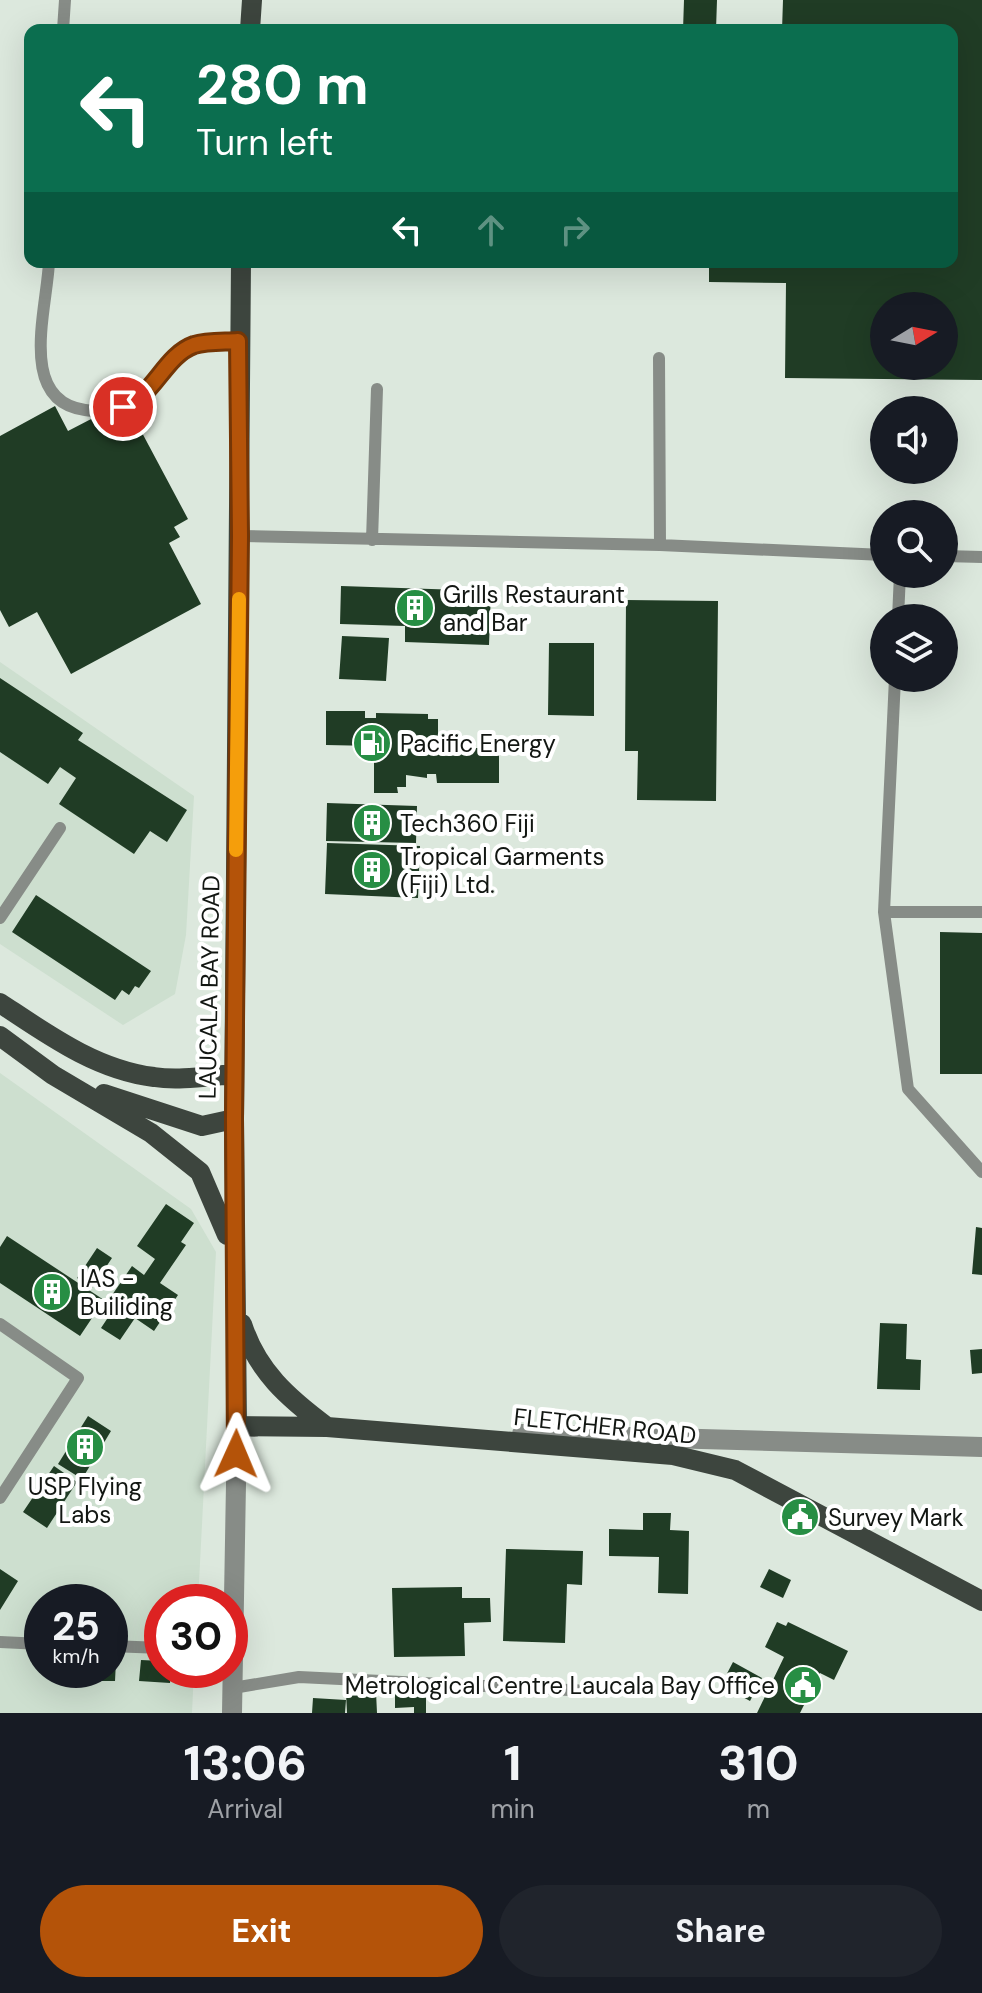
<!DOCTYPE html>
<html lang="en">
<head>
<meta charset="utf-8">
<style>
	:root { --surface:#171b24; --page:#20242c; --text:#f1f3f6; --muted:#9ea1a6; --accent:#b45309 }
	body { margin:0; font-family:"DM Sans",sans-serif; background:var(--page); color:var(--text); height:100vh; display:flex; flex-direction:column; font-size:30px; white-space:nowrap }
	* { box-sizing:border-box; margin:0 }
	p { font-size:26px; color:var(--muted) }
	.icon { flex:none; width:44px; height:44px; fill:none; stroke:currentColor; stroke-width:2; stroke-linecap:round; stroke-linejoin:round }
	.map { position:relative; height:1713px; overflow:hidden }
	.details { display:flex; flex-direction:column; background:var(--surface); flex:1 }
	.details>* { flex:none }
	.banner { position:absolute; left:24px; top:24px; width:934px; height:244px; border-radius:16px; box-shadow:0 8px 32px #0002; background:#0b6e4f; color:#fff; overflow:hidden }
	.needle { width:52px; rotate:80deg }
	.buttons { position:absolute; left:870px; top:292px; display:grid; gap:16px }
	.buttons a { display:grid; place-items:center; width:88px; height:88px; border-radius:50%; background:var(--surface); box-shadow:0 8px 32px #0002; font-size:40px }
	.speed { position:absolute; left:24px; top:1584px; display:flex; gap:16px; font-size:40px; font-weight:700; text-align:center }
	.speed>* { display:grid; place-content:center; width:104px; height:104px; border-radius:50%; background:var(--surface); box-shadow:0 8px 32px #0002; line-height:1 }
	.speed small { font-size:20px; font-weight:400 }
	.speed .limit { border:12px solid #d22; background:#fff; color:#111 }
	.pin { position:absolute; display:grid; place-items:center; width:68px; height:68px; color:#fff; margin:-34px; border:4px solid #fff; border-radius:50%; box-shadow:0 2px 8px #0007 }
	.me { position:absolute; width:88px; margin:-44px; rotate:1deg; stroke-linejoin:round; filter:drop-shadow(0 0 6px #0008) }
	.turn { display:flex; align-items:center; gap:28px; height:168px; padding:0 40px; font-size:36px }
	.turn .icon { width:104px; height:104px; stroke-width:2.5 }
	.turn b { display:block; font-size:56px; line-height:68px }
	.lanes { display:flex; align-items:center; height:76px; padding:0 40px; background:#0003; justify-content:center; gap:40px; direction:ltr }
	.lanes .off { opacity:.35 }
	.eta { display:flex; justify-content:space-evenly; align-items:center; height:136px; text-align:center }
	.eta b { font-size:48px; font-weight:800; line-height:56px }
	.cta { display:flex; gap:16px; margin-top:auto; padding:16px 40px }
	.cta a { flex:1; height:92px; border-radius:48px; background:var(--accent); color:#fff; font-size:32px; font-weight:800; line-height:92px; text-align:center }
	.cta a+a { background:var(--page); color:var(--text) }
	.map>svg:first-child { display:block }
</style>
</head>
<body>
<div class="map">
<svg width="982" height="1713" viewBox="0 0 982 1713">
	<rect width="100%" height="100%" fill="#dce8dd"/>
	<path fill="#cddfcf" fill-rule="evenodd" d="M0 662 194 796 186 935 175 994 123 1025 0 944Z
		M0 1073 191 1209 216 1252 198 1602H162V1670H194L192 1713H0ZM42 1602H110V1670H42Z"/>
	<path fill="#203c25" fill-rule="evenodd" d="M684 0H717L716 30H683Z
		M783 0H982V380L785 378 786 283 709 282V262H952V30H782ZM884 306H944V366H884Z
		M55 406 68 431 95 417 102 430 132 414 188 519 174 527 180 537 169 543 201 604 71 674 37 612 9 627 0 610V436Z
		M341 586 491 591 489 645 405 642V626L340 624Z
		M626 600 718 601 716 801 637 800 638 751H625Z
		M342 636 389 638 386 681 339 679Z
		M549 643H594V716L548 715Z
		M0 678 83 733 78 740 187 810 167 842 150 831 134 854 59 804 76 778 60 767 48 784 0 752Z
		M326 711H365V718H376V713L428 714V719H438V748H499V783H437L436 774H427V778L406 775V787H397L398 793H374V746L326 745Z
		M327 803 417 806 416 843 326 841Z
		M327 843 420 846 418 898 325 894Z
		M36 895 151 971 139 988 135 986 129 995 122 990 115 1000 12 932Z
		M940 932 982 933V1074H940Z
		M166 1204 194 1223 181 1242 186 1245 160 1283 178 1295 154 1331 135 1318 120 1340 101 1328 107 1319 99 1314 132 1266 144 1275 155 1259 137 1246Z
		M976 1227 982 1228V1275L972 1274Z
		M7 1236 104 1300 80 1336 0 1283V1247Z
		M97 1248 112 1258 92 1288 77 1278Z
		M880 1323 907 1324 906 1359 921 1360 920 1390 877 1389Z
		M982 1349V1373L972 1374 970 1350Z
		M88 1416 111 1431 82 1479 58 1464Z
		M54 1466 77 1482 47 1528 23 1512Z
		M643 1513H671L670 1530 689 1531 688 1594 658 1593 659 1557 609 1556V1529L643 1530Z
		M506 1549 583 1551 582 1585 567 1584 565 1643 503 1641Z
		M0 1569 18 1581 0 1610Z
		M769 1569 791 1580 783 1598 760 1587Z
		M462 1587V1598H490L491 1622 464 1623 465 1656 394 1657 392 1588Z
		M777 1622 786 1626 788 1622 848 1651 834 1680 820 1673 800 1713H757L784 1657 765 1647Z
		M141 1660 162 1661V1670H171L170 1683 139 1681Z
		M110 1661H116L115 1681H90V1670H110Z
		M733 1662 762 1678 750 1701 721 1685Z
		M376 1692 377 1713H347L346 1693Z
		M395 1693H426V1713H414V1707L395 1708Z
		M313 1698 346 1700 345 1713H312Z"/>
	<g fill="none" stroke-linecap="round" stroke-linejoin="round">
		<path stroke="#878c87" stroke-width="12" d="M63 30 65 0
			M49 262C47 309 17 401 85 410 104 413 121 412 138 401 148 396 156 382 162 373 182 345 206 343 238 341
			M659 358 660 545
			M240 536 660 545 884 555
			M372 540 377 389
			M944 556 982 557
			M898 618 900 574
			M895 678 884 912 908 1089 982 1172
			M884 912H982
			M0 918 60 828
			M0 1324 78 1378 0 1498
			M0 1642 42 1644
			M110 1646 162 1648
			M233 1688 299 1677 590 1691"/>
		<path stroke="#878c87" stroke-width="20" d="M522 1434 982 1447
			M232 1713 237 1426 254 1427"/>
		<path stroke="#3d453e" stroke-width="20" d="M250 30 252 0
			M241 262 234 1119 237 1426 327 1427 673 1455 735 1470 982 1601
			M0 1003C47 1034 96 1070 154 1077 179 1081 208 1076 234 1074
			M0 1036 53 1075 151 1133 200 1172 227 1235
			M104 1094 202 1126 234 1119
			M242 1324C257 1371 288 1398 327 1427"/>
	</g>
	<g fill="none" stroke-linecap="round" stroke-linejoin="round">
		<defs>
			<path id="route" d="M123 407C155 395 164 356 194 345 207 341 224 342 238 341L240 536 234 1119 236 1454"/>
		</defs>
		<use href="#route" stroke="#753606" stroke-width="20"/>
		<use href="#route" stroke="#b45309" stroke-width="14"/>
		<path stroke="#f59e0b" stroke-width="14" d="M236 850 239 599"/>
	</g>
	<defs>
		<symbol id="building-disc" viewBox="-11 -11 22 22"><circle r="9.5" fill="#278e44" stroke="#fff"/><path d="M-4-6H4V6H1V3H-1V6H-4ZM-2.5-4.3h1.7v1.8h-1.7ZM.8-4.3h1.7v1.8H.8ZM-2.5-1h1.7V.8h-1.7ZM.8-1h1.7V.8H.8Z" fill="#fff"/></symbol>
		<symbol id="fuel-disc" viewBox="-11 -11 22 22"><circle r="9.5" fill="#278e44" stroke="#fff"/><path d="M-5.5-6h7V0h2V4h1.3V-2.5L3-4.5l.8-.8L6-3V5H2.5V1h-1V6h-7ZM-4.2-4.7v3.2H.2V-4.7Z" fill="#fff"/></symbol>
		<symbol id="civic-disc" viewBox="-11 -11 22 22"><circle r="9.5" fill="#278e44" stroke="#fff"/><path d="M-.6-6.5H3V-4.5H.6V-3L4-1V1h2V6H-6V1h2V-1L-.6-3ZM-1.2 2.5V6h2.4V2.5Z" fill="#fff"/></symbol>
	</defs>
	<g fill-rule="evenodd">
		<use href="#building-disc" x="393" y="586" width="44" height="44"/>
		<use href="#fuel-disc" x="350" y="721" width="44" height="44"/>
		<use href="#building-disc" x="350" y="801" width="44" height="44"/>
		<use href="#building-disc" x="350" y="848" width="44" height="44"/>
		<use href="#building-disc" x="30" y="1270" width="44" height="44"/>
		<use href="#building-disc" x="63" y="1425" width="44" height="44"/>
		<use href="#civic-disc" x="778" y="1495" width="44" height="44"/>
		<use href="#civic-disc" x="781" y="1663" width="44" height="44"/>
	</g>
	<g text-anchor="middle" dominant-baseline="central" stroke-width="8" stroke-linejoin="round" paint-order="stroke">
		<g font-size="24" fill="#121612" stroke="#fff" text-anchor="start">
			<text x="443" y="594">Grills Restaurant<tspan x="443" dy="28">and Bar</tspan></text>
			<text x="400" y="743">Pacific Energy</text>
			<text x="400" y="823">Tech360 Fiji</text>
			<text x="400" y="856">Tropical Garments<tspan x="400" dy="28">(Fiji) Ltd.</tspan></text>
			<text x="80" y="1278">IAS -<tspan x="80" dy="28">Builiding</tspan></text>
			<text x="85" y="1486" text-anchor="middle">USP Flying<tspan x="85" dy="28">Labs</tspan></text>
			<text x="828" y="1517">Survey Mark</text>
			<text x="775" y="1685" text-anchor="end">Metrological Centre Laucala Bay Office</text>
		</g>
		<g font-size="24" fill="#121612" stroke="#fff">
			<text transform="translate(209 987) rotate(-89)">LAUCALA BAY ROAD</text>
			<text transform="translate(605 1426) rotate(6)">FLETCHER ROAD</text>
		</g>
	</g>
</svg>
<div class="buttons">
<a><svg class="needle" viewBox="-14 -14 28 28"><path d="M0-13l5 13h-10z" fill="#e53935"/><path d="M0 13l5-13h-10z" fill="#9ea1a6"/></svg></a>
<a><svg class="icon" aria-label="sound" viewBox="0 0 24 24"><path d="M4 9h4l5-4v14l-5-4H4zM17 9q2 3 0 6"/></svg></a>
<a><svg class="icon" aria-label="search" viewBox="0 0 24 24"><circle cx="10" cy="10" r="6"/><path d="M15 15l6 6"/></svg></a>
<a><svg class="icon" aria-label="layers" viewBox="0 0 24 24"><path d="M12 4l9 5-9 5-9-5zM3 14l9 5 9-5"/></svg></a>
</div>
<div class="speed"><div>25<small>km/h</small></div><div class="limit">30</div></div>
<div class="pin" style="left:123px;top:407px;background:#d93025"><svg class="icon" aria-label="arrive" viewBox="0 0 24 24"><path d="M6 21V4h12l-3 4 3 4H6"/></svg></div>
<svg class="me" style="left:236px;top:1454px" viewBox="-20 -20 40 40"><path d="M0-17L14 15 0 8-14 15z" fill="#b45309" stroke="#fff" stroke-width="4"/></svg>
<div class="banner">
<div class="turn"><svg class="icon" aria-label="left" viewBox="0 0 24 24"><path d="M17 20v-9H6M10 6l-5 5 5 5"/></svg><div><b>280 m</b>Turn left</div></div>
<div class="lanes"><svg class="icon" aria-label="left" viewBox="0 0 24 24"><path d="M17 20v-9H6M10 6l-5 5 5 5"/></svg><svg class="icon off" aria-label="ahead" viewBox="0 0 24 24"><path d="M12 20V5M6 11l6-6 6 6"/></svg><svg class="icon off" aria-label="right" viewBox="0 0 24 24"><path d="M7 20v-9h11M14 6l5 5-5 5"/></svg></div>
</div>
</div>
<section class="details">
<div class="eta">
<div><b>13:06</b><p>Arrival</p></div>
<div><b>1</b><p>min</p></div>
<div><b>310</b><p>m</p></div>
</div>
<div class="cta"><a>Exit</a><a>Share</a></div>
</section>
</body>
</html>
